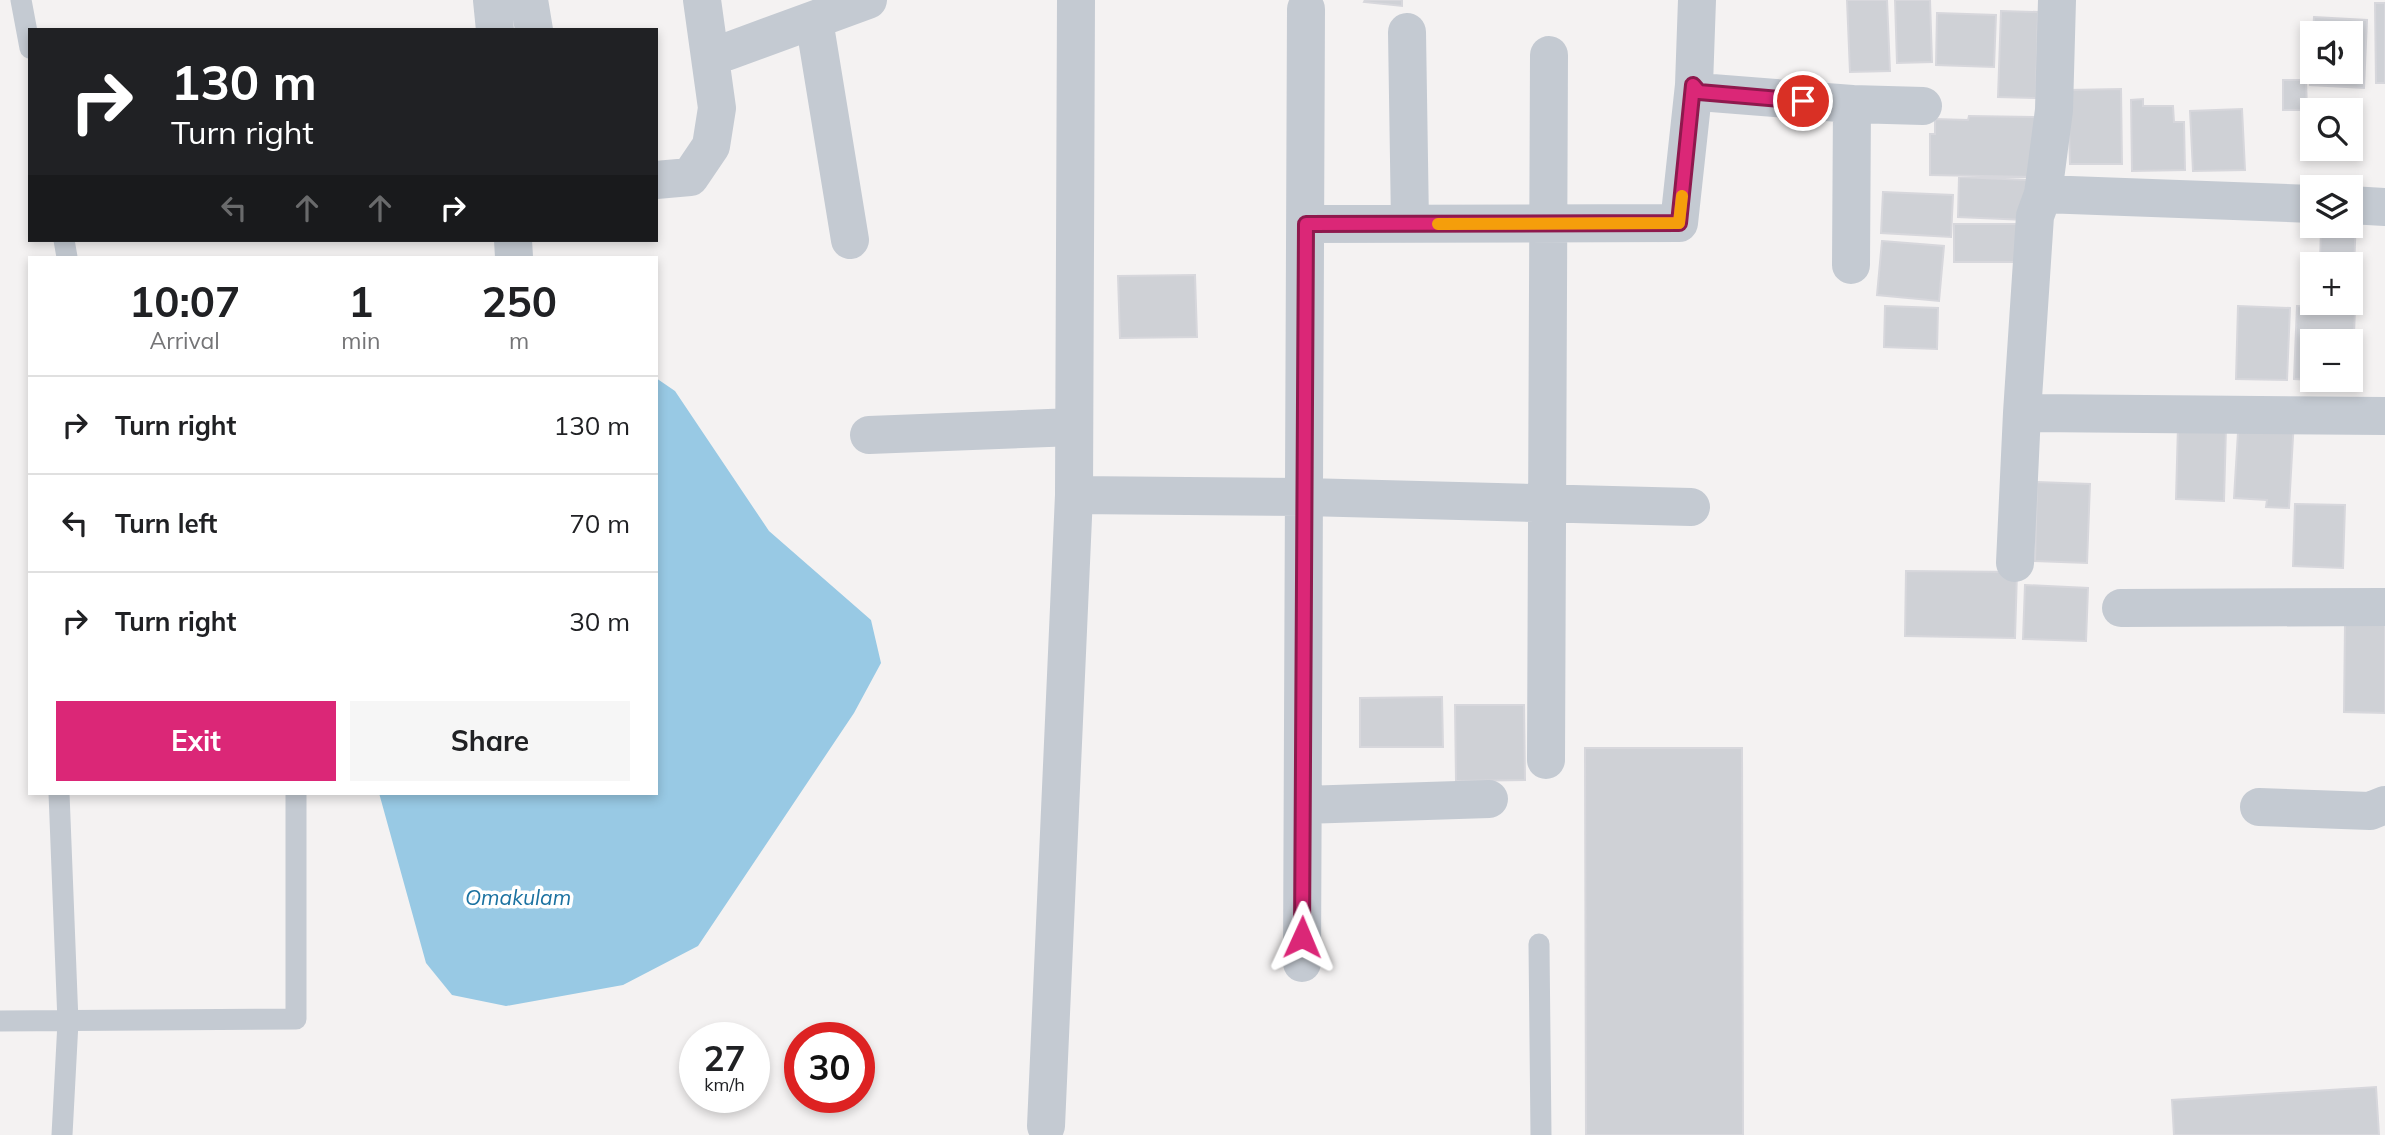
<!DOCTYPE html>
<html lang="en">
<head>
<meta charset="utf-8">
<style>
	:root { --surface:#fff; --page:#f6f6f6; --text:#202124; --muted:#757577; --line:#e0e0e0; --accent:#db2777 }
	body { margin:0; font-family:Mulish,sans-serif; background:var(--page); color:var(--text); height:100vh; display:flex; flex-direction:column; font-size:26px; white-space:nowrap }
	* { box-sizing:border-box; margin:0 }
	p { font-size:23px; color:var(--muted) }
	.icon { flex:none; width:38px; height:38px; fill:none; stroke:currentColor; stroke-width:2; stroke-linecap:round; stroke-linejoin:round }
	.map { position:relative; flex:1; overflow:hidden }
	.drawer { position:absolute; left:28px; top:256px; width:630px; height:539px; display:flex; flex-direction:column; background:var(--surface); border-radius:0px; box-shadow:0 4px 10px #0003 }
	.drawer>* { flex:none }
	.banner { position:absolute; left:28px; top:28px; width:630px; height:214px; border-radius:0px; box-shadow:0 4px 10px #0003; background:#202124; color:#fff; overflow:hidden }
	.fabs { position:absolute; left:2300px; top:21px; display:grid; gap:14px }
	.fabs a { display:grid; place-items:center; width:63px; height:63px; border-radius:0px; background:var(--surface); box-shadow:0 4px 10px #0003; font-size:35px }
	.speed { position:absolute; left:679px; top:1022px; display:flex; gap:14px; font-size:35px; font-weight:700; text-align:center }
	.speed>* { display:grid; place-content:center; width:91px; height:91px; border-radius:50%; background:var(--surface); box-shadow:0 4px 10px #0003; line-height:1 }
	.speed small { font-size:18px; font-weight:400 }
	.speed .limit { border:10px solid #d22; background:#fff; color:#111 }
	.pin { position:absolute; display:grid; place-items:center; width:60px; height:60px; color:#fff; margin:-30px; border:4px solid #fff; border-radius:50%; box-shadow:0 2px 7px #0007 }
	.me { position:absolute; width:77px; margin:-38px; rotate:1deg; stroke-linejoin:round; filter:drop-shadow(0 0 5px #0008) }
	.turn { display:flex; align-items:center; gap:24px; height:147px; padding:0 28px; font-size:32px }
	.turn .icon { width:91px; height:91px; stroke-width:2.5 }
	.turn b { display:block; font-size:49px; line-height:60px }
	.lanes { display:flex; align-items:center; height:66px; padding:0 28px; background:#0003; justify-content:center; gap:35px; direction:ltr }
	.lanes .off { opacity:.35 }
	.eta { display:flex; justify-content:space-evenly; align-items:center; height:119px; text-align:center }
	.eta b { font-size:42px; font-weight:700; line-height:49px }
	.cta { display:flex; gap:14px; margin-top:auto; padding:14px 28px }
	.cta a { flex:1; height:80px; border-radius:0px; background:var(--accent); color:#fff; font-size:28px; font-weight:700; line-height:80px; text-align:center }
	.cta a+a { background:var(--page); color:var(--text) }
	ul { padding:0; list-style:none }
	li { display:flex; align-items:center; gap:21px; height:98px; padding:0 28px; border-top:2px solid var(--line) }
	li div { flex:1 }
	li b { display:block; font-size:26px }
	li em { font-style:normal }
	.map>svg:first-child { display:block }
</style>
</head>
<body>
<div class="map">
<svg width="2385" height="1135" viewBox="0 0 2385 1135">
	<rect width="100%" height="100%" fill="#f4f2f2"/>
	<path fill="#98c9e4" d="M656 378 675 391 769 531 871 620 881 663 854 713 698 946 623 985 506 1006 452 995 426 963 379 793H656Z"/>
	<path fill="#cfd1d6" stroke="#d7d7dc" stroke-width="2" fill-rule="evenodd" d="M1365 0H1402V6L1364 2Z
		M1847 0H1887L1890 71 1850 72Z
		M1895 0H1930L1932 62 1897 63Z
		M2375 3H2385V83H2376Z
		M2001 11 2038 12 2036 98 1998 97Z
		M1937 13 1996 15 1994 67 1936 65Z
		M2314 17 2367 20 2364 88 2310 85 2312 58V72H2350V33H2313Z
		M2283 80H2306L2307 110H2283Z
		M2121 89 2122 164H2070L2068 90Z
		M2143 99V106H2173L2174 122H2184L2185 170 2132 171 2131 100Z
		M2242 109 2245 170 2193 171 2190 111Z
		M1969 116 2036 117 2035 177 1930 175V134H1935V119L1968 120Z
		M1959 177 2027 180 2026 220 1958 217Z
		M1883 192 1953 195 1951 237 1881 233Z
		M2350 217H2356L2353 294H2350V264H2320L2321 226H2350Z
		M1954 224H2025V262H1954Z
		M1882 241 1944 246 1939 301 1877 295Z
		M1195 275 1197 337 1120 338 1118 276Z
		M1885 306 1938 308 1937 349 1884 347Z
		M2238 306 2290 308 2287 380 2236 379Z
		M2297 306 2355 309 2352 382 2294 379ZM2312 341H2350V380H2312Z
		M2239 416 2294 419 2289 508 2266 507 2267 500 2234 498Z
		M2178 425 2226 427 2224 501 2176 499Z
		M2037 482 2090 484 2087 563 2035 561Z
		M2295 504 2345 505 2343 568 2293 566Z
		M1906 571 2017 572 2015 638 1905 636Z
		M2025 585 2088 588 2086 641 2023 639Z
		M2345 624H2385V713L2344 712Z
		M1442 697 1443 747H1360V698Z
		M1455 705H1524L1525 780 1456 781Z
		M1585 748H1742L1743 1135H1586Z
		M2376 1087 2379 1135H2174L2172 1100Z"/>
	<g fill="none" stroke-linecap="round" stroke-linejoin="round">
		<path stroke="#c4cad2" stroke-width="21" d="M21 0 30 48
			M64 240 67 257
			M59 793 68 1022 62 1135
			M1539 944 1541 1135
			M0 1021 296 1019V793"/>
		<path stroke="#c4cad2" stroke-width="38" d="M492 0 495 30
			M529 0 534 30
			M1697 0 1694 85 1699 92 1852 104 1851 265
			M814 20 850 240
			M1407 32 1410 224
			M726 52 868 0
			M1852 104 1923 106
			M656 180 690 177 711 146 717 108 702 0
			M2043 194 2054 110 2057 0
			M2312 204 2043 194 2035 216 2022 413 2385 416
			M2350 205 2385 207
			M1306 224 1679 223 1694 85
			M513 240 514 257
			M869 435 1074 427
			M1074 495 1305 497 1691 507
			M2015 563 2022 413
			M2121 608 2385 607
			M1546 760 1549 55
			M1303 805 1489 799
			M2259 807 2370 811 2385 805
			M1302 963 1306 9
			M1046 1126 1074 495 1076 0"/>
	</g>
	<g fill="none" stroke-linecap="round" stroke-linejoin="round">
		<defs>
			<path id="route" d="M1302 937 1306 224 1679 223 1693 85 1699 92 1803 101"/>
		</defs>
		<use href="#route" stroke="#8e194d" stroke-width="18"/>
		<use href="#route" stroke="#db2777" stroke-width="12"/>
		<path stroke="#f59e0b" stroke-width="12" d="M1438 224 1679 223 1682 196"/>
	</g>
	<g text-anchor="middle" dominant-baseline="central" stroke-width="7" stroke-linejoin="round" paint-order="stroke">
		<g font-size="21" font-style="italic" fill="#1b72a1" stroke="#fff">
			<text x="518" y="897">Omakulam</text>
		</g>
	</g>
</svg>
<div class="fabs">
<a><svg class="icon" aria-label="sound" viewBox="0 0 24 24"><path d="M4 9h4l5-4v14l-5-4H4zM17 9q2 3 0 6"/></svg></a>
<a><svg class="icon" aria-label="search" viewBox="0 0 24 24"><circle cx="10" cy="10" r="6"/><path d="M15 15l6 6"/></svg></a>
<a><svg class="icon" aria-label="layers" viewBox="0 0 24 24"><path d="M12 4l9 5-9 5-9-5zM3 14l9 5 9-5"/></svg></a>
<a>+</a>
<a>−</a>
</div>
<div class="speed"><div>27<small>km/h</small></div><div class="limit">30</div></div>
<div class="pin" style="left:1803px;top:101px;background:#d93025"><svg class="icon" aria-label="arrive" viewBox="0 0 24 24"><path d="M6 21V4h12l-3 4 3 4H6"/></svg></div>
<svg class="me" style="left:1302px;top:937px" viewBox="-20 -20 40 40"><path d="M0-17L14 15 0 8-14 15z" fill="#db2777" stroke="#fff" stroke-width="4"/></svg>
<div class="banner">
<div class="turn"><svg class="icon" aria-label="right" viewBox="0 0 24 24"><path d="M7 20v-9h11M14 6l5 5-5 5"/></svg><div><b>130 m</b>Turn right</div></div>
<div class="lanes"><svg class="icon off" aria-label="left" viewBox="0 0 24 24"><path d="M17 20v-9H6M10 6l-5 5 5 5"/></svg><svg class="icon off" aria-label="ahead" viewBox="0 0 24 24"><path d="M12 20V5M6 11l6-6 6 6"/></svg><svg class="icon off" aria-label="ahead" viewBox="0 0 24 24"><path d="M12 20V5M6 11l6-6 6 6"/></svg><svg class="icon" aria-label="right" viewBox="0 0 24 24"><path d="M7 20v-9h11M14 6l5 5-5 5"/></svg></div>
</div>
<section class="drawer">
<div class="eta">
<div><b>10:07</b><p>Arrival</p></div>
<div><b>1</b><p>min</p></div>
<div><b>250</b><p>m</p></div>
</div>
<ul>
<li><svg class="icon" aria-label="right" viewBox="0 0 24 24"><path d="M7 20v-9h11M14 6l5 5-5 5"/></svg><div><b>Turn right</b></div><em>130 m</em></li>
<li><svg class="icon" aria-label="left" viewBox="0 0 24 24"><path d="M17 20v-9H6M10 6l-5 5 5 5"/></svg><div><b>Turn left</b></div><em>70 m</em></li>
<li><svg class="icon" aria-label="right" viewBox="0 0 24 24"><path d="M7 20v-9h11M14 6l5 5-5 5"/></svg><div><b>Turn right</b></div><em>30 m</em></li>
</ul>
<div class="cta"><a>Exit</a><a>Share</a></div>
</section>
</div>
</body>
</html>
